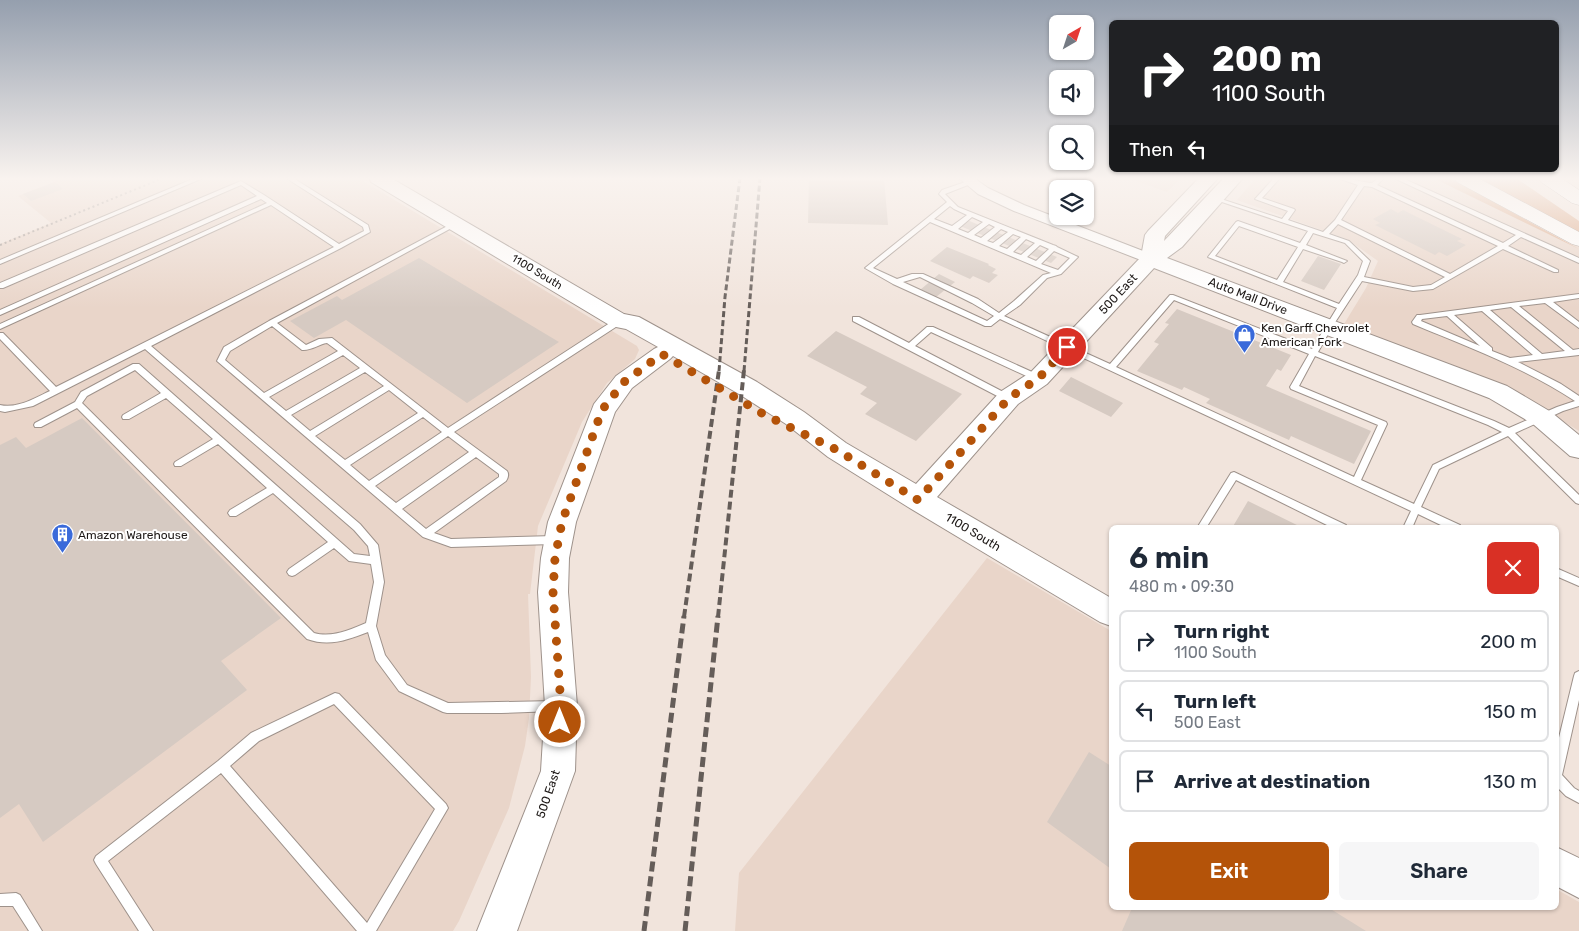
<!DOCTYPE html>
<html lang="en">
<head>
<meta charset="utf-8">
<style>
	:root { --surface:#fff; --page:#f6f6f7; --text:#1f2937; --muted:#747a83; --line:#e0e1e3; --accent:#b45309 }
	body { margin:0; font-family:Rubik,sans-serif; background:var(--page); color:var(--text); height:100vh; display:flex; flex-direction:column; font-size:19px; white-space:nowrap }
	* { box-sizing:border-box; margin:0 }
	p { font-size:16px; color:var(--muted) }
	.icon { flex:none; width:28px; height:28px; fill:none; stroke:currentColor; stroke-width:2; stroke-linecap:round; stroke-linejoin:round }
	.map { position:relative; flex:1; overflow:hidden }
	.panel { position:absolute; left:1109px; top:525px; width:450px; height:385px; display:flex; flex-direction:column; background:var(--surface); border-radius:8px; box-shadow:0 1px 4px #0004 }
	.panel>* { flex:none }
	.hud { position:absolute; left:1109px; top:20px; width:450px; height:152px; border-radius:8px; box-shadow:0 1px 4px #0004; background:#202124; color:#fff; overflow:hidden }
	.needle { width:32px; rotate:39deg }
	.fabs { position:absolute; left:1049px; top:15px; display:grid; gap:10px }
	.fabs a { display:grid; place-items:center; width:45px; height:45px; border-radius:8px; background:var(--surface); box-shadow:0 1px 4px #0004; font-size:25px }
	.pin { position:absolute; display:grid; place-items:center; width:42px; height:42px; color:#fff; margin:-21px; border:2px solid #fff; border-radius:50%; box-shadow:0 1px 5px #0007 }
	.me { position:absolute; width:55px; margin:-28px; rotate:0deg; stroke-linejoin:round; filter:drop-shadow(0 0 4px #0008) }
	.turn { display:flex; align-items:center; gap:18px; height:105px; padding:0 20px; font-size:22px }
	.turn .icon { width:65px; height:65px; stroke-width:2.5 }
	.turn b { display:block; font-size:35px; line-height:42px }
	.then { display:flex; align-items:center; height:48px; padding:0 20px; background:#0003; gap:10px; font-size:19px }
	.round { display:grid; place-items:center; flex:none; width:52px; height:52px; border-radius:8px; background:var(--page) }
	.overview { display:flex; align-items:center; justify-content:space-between; height:85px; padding:0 20px }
	h1 { font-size:30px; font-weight:600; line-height:38px }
	.action { display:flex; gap:10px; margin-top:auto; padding:10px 20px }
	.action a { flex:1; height:58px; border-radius:8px; background:var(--accent); color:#fff; font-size:20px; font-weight:600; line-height:58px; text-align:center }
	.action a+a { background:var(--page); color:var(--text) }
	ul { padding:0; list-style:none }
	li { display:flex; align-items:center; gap:15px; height:62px; margin:0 10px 8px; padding:0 10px; border:2px solid var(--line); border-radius:8px }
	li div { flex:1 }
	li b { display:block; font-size:19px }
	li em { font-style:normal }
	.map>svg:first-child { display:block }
</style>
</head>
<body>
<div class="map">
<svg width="1579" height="931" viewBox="0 0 1579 931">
	<rect width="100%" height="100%" fill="#f1e4dc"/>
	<path fill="#e9d5c9" d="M64 178H358L637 346 639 350 635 359 607 383 582 422 538 526 530 594H528L531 677 529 718 525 746 509 808 459 921 453 931H0V244L51 223 18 196Z
		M1128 178H1181L1167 192Z
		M1256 178H1432L1579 246V431L1504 385 1344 324 1366 288 1378 261 1347 239 1237 200Z
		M987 558 1111 631V908H1556V889L1579 902V931H735L739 873Z"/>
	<path fill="#dca988" d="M1433 178H1450L1579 249Z
		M1473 178H1516L1579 221V235Z"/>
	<path fill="#d6cac2" d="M809 178H884L888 225 808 223Z
		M55 182 63 189 31 201 23 194Z
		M1391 209 1398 213 1403 210 1462 239 1457 241 1466 245 1447 256 1439 252 1435 255 1375 225 1380 223 1373 219Z
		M967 220 1057 257 1051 263 960 226Z
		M947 247 989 264 988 265 996 269 992 273 998 275 989 283 973 276 970 279 930 261Z
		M1318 256 1341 264 1324 290 1301 281Z
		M419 258 559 342 467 403 346 320 314 338 290 321 337 296 342 300Z
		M939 274 955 282 936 297 920 290Z
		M1177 309 1291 355 1281 371 1277 369 1266 386 1371 431 1354 464 1291 436 1289 440 1206 403 1210 399 1184 387 1182 390 1137 371 1159 344 1154 342 1169 324 1165 323Z
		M836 331 962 394 916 441 865 414 877 403 860 394 867 387 807 356Z
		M1071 377 1123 403 1111 417 1059 391Z
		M82 418 281 618 221 661 247 690 43 842 19 804 0 818V445L16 437 26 448Z
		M1248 501 1303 528H1232Z
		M1089 752 1111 766V869L1047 822Z
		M1132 908H1329L1366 931H1122Z"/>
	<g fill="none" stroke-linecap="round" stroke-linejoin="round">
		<defs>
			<path id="lane" d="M195 178H203L0 264V260Z
				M286 178H293L368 225 370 232 341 248 151 346 360 524 378 545 384 582 376 626 385 655 407 685 448 703 555 701 559 702 560 706 559 710 555 711 501 713H447L443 712 399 691 376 660 368 632C347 640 329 647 307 639L77 408 41 427H35L34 425 35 423 75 402 81 392 133 364H139L354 554 370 556 368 546 354 530 145 349 33 406 5 412 0 411V405C17 409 35 398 50 391L0 339V333H3L56 387 334 247 271 205 0 329V324L267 203 261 199 0 315V310L257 196 241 185 3 288H0V283L241 181 264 195 339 244 364 231 363 227ZM135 370 161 393 123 415 122 417 123 419H129L166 398 213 439 175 462 174 464 175 466H181L218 444 267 488 230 510 228 513 230 516H236L273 493 328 542 289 569 287 572 289 575 292 576 295 575 334 548 349 561 371 564 374 582 366 623C350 630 332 638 314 633L82 403 87 396Z
				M1274 178H1280L1262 198 1294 209 1295 210 1288 220 1323 232 1335 220 1358 185 1340 179 1339 178C1350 178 1360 182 1372 183L1378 178H1384L1377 185 1503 243 1516 235 1394 178H1402L1579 258V263L1521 237 1508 246 1558 270V272H1554L1503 249 1433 289 1413 291 1362 281 1332 327 1318 352 1494 421 1509 428 1557 407 1575 401C1525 368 1468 347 1413 324L1412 322 1417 315H1420L1579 294V298L1553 302 1579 322V328L1545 303 1519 306 1573 350 1579 349V355L1518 362 1561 384 1579 396V406L1563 411 1515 433 1579 495V504L1576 503 1508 436 1439 469 1421 507 1460 525 1461 528H1447L1418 514 1412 528H1403L1411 511 1000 319 991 326H985L893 284 865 268 947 202 939 194 942 190 971 180 974 182 973 183 945 194 958 207 1053 245 1056 246 1057 247 1078 257 1061 274 1047 278 1020 305 1004 316 1110 364 1170 295H1173L1312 349 1337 308 1208 257 1236 222 1238 221 1300 243 1308 231 1213 199 1218 198 1282 219 1288 211 1255 199ZM1364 186 1372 187 1498 246 1450 274 1341 220ZM950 206 954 209 967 215 952 226 934 219ZM972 217 983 222 968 233 958 229ZM930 222 1051 273 1043 275 1014 301 999 313 978 299 923 274H912L897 279 873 268ZM989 224 995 227 981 238 974 235ZM1338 224 1445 277 1431 285 1413 287 1364 277 1370 261 1369 260 1349 241 1329 234ZM1239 226 1298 247 1277 280 1215 256ZM1001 229 1008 232 993 243 987 241ZM1313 233 1345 243 1363 261 1358 275 1339 304 1283 282 1303 249 1342 262 1344 263 1347 261 1306 245ZM1013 234 1021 237 1007 249 999 246ZM1026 239 1035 243 1021 255 1013 252ZM1040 245 1049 249 1036 261 1027 257ZM1054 251 1070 258 1058 270 1041 264ZM920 277 972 303 994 316 987 321 903 282ZM1174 300 1309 354 1290 387 1291 389 1378 425 1354 477 1116 367ZM1511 307 1565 351 1542 354 1490 310ZM1482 311 1533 355 1510 358 1492 351V348L1454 315ZM1447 316 1480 346 1421 321 1422 319ZM1315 356 1488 425 1502 432 1433 465 1414 504 1361 480 1387 424 1386 422 1299 386Z
				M455 222 458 224 457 225 277 323 306 345 319 339 332 338 448 428 616 319H622V323L454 432 507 471C509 474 508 478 506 481L434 533 451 539 554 536 557 537 559 540 557 543 554 544 451 547 423 537 217 361 224 347 269 321ZM272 326 302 350C311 351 319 344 327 343L338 351 264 393 225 360 230 351ZM343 355 360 368 286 411 269 397ZM365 372 384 386 310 431 291 415ZM389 390 418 413 345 460 315 436ZM423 417 442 432 369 481 350 465ZM448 436 469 452 396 503 375 486ZM476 457 499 474V477L426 529 402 509Z
				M853 317H859L909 343 927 327H933L1041 376 1042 378 1038 381 1035 380 931 332 915 346 1011 396 1012 398 1011 400H1005L853 321Z
				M1234 472 1346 525 1347 528H1333L1236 480 1206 528H1197L1231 473Z
				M1556 568 1579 578V586L1556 576Z
				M1579 671V700L1562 775 1574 788 1579 791V803L1566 796 1556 786V750L1574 676 1575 673Z
				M335 693 339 694 446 804 448 808 376 931H357L221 773 108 861 153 931H139L96 864 94 860 96 856 218 761 251 733ZM334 704 435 809 367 923 230 766 259 741Z
				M16 893 20 895 42 931H29L13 906H0V894Z"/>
			<path id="street" d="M959 178H974L988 188 1024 205 1156 256 1158 259 1156 262H1146L1014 211 978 194Z"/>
			<path id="secondary" d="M369 178H391L624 314 639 317 757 382 804 412 846 443 916 484 1000 392 1031 372 1141 257 1145 235 1148 231 1199 178H1218L1165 236 1164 241 1224 178H1243L1182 247 1167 258 1507 386 1551 412 1579 435V458L1570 456 1533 424 1489 398 1154 268 1047 384 1018 404 937 497 1111 598V626L1100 622 908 507 828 457 786 424 739 394 673 356 670 359 632 388 615 412 576 522 569 558 568 592 577 706 575 771 517 931H477L541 771 545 706 538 592 541 558 548 522 594 404 616 376 654 349 658 347 626 329 611 326 371 182Z
				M1556 847 1579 858V898L1556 886Z"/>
			<path id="highway" d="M1454 178H1478L1579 232V246L1572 244 1457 182Z
				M1538 178H1561L1579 190V205L1572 203 1541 182Z"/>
		</defs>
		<use href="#lane" stroke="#9e928b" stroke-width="2"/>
		<use href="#street" stroke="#9e928b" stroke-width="2"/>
		<use href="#secondary" stroke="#9e928b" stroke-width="2"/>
		<use href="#highway" stroke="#9e928b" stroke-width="1"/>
		<path stroke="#a29892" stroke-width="2" stroke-dasharray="2 3" stroke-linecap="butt" d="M0 245 163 178"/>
		<use href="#lane" fill="#fff" fill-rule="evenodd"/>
		<use href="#street" fill="#fff" fill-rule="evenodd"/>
		<use href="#secondary" fill="#fff" fill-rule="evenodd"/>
		<use href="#highway" fill="#fff" fill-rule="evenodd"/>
		<path stroke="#655d59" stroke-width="3" stroke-dasharray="6 3" stroke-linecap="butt" d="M719 371 725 297 740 178
			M744 371 760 178"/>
		<path stroke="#655d59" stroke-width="4" stroke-dasharray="8 4" stroke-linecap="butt" d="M684 617 719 370
			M718 617 744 370"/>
		<path stroke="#655d59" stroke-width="5" stroke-dasharray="10 5" stroke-linecap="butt" d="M644 931 684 616
			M685 931 718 616"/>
	</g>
	<linearGradient id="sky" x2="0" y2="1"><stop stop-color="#959fae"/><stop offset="0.58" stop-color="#f9f3ef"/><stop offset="1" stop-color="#f9f3ef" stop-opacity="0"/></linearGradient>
	<rect width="1579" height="308" fill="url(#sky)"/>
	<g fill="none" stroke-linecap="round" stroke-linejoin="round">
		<path stroke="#b45309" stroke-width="9" stroke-dasharray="0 16.2" d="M560 722 561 706 553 592 555 558 562 522 602 410 624 382 662 354 765 415 837 450 918 500 1009 398 1039 378 1067 347"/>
	</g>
	<defs>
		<symbol id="shop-pin" viewBox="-11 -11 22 30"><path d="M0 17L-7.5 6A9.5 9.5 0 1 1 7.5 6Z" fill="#3a6ada" stroke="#fff"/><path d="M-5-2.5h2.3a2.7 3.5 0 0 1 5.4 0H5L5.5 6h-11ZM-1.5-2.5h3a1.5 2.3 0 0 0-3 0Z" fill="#fff"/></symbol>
		<symbol id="building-pin" viewBox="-11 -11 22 30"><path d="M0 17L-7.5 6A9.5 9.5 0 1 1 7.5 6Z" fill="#3a6ada" stroke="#fff"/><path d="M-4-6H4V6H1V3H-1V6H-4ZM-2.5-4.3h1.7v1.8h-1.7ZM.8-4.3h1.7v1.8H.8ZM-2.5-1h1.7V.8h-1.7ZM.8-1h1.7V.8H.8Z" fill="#fff"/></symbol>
	</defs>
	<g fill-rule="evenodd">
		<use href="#shop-pin" x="1232" y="322" width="25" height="34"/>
		<use href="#building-pin" x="50" y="522" width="25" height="34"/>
	</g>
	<g text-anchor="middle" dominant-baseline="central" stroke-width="4" stroke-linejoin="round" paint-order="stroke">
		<g font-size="11" fill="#1d1816" stroke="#fff">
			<text transform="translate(537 272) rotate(31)">1100 South</text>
		</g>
		<g font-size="12" fill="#1d1816" stroke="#fff">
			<text transform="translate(1118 294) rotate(-47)">500 East</text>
			<text transform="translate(1248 296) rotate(21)">Auto Mall Drive</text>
			<text transform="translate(973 532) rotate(31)">1100 South</text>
			<text transform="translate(548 794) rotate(-71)">500 East</text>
		</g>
		<g font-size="12" fill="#1d1816" stroke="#fff" text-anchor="start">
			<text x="1261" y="328">Ken Garff Chevrolet<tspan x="1261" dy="14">American Fork</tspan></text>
			<text x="78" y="535">Amazon Warehouse</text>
		</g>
	</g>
</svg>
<div class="fabs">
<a><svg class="needle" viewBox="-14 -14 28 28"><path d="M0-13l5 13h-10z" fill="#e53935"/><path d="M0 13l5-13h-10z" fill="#747a83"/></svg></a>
<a><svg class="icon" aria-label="sound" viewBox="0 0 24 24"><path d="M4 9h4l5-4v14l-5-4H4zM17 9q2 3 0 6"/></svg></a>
<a><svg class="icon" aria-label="search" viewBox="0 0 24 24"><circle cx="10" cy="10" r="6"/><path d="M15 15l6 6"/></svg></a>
<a><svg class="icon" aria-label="layers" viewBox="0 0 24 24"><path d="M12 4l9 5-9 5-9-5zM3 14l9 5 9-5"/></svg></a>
</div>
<div class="pin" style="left:1067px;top:347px;background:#d93025"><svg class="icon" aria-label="arrive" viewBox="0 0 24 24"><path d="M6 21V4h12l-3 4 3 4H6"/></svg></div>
<svg class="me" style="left:560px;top:722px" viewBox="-20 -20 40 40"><circle r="17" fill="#b45309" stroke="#fff" stroke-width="3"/><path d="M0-11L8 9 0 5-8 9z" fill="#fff"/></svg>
<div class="hud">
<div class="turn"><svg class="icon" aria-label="right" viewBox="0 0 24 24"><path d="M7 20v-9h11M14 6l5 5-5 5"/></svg><div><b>200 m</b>1100 South</div></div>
<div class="then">Then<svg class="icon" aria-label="left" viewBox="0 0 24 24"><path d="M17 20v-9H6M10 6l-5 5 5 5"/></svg></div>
</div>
<section class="panel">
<div class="overview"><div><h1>6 min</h1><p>480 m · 09:30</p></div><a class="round" style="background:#d93025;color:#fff"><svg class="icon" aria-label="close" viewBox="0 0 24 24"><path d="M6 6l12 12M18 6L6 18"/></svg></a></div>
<ul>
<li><svg class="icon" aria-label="right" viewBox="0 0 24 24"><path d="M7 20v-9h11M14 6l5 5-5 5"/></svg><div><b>Turn right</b><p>1100 South</p></div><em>200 m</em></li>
<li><svg class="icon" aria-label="left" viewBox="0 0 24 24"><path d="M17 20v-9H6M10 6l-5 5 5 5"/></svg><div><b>Turn left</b><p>500 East</p></div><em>150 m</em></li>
<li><svg class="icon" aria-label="arrive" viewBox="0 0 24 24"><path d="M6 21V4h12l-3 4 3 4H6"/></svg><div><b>Arrive at destination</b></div><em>130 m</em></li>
</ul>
<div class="action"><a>Exit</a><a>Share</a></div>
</section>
</div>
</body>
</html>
